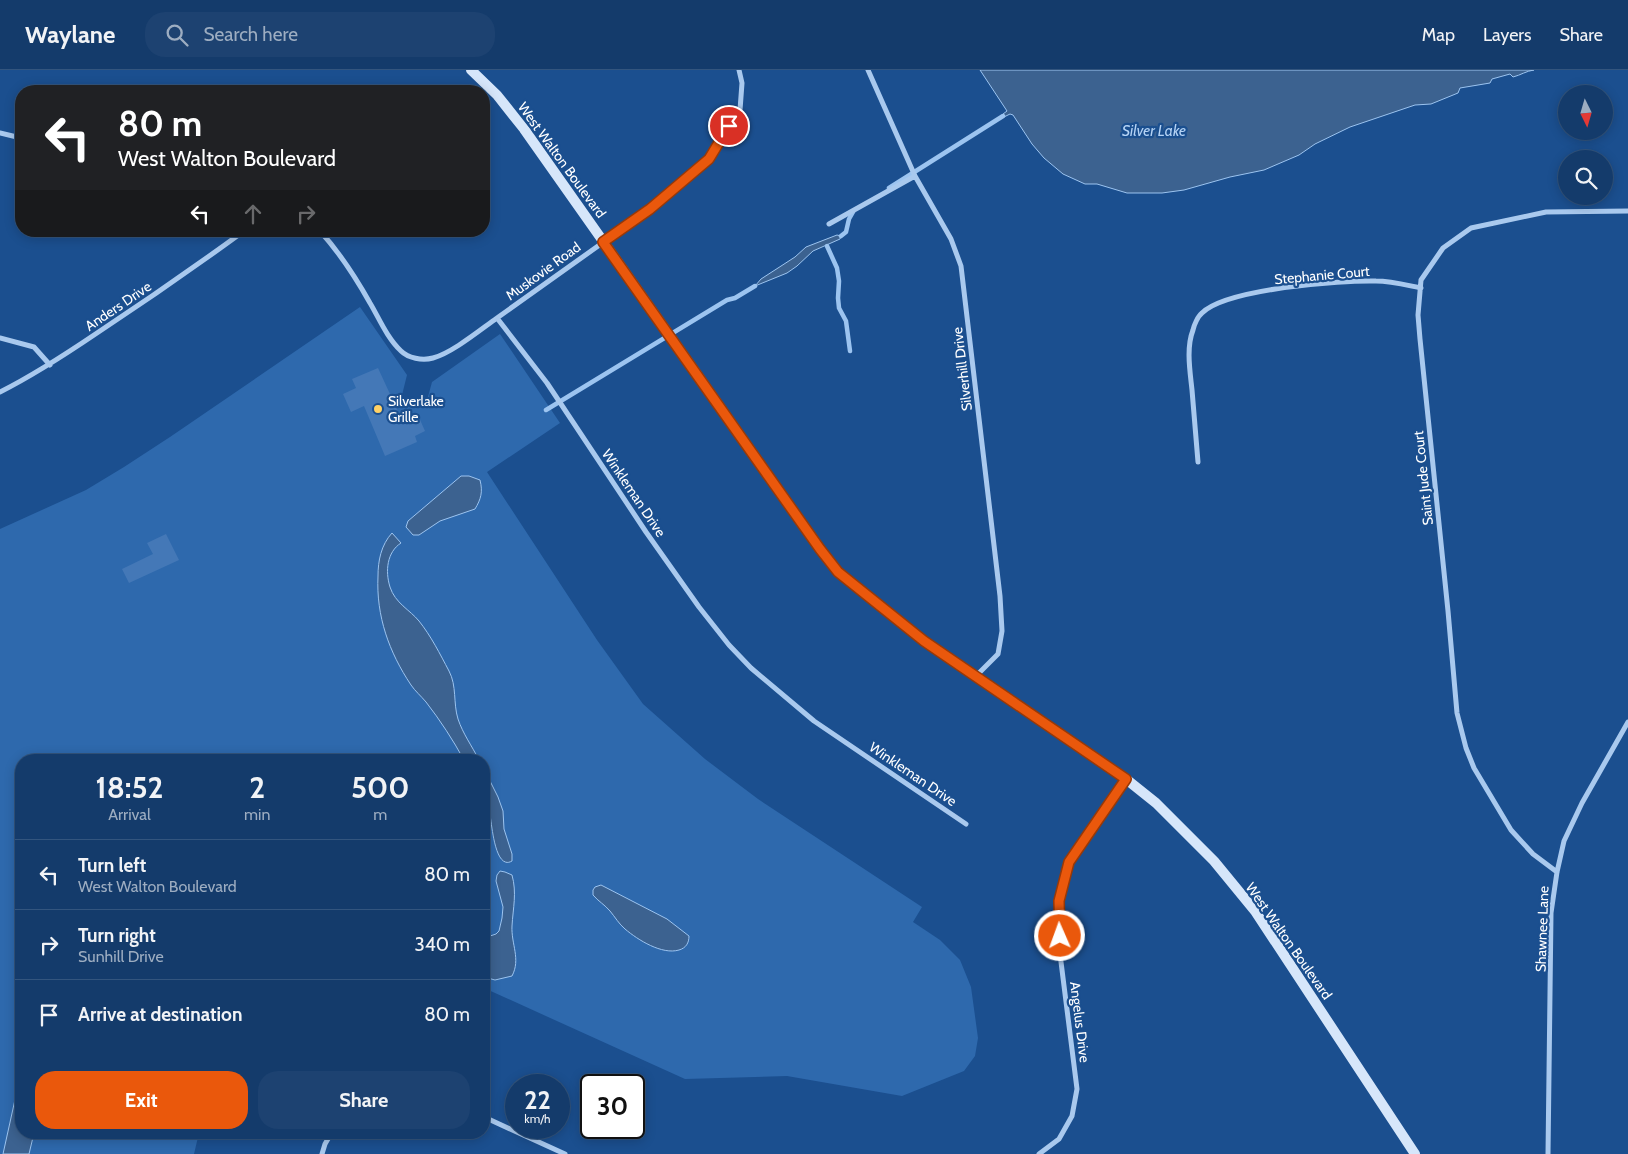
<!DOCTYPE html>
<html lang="en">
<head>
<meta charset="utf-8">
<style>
	:root { --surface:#143b6b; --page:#1d4271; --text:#f1f3f6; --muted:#9dadc1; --line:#33557e; --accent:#ea580c }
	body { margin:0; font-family:Cabin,sans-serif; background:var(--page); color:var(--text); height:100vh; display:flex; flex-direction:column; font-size:19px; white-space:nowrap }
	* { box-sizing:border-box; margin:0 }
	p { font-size:16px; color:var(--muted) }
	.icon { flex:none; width:28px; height:28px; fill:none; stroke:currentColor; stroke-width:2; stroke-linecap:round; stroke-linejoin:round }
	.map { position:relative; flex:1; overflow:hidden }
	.panel { position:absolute; left:15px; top:684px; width:475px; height:385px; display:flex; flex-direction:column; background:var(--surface); border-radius:20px; box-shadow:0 2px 12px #0003,0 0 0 1px var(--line) }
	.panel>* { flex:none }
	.top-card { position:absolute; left:15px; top:15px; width:475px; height:152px; border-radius:20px; box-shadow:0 2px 12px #0003,0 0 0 1px var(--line); background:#202124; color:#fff; overflow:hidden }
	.needle { width:32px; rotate:175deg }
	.tools { position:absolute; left:1558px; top:15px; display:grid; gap:10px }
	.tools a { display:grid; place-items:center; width:55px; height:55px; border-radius:50%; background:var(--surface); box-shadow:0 2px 12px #0003,0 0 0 1px var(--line); font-size:25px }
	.speed { position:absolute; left:505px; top:1004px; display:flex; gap:10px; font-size:25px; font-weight:700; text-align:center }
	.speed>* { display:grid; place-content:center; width:65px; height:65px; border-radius:50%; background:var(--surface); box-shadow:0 2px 12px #0003,0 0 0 1px var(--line); line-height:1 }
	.speed small { font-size:12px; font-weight:400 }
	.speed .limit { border:2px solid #111; border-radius:8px; background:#fff; color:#111 }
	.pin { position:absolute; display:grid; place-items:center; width:42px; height:42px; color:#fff; margin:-21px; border:2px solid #fff; border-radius:50%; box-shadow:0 1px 5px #0007 }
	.me { position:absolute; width:55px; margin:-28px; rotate:358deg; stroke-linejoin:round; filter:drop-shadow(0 0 4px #0008) }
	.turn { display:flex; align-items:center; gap:18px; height:105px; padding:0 20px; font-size:22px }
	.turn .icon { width:65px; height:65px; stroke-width:2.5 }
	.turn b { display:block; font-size:35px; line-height:42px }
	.lanes { display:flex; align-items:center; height:48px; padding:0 20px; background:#0003; justify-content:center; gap:25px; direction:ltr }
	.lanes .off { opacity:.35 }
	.eta { display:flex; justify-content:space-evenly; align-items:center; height:85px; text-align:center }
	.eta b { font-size:30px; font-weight:700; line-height:35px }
	.action { display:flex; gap:10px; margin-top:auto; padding:10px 20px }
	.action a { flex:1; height:58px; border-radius:20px; background:var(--accent); color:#fff; font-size:20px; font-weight:700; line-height:58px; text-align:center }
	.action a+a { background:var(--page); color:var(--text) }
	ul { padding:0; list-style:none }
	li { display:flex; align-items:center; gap:15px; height:70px; padding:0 20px; border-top:1px solid var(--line) }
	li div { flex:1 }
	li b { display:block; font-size:19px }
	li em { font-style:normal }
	header { display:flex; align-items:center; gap:30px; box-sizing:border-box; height:70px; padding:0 25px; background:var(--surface); border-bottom:1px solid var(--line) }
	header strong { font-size:24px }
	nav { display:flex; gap:28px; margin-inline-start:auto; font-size:18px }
	.search { width:350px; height:45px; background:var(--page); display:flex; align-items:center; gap:12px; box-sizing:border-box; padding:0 18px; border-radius:20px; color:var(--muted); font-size:19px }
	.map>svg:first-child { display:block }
</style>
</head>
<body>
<header>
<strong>Waylane</strong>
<div class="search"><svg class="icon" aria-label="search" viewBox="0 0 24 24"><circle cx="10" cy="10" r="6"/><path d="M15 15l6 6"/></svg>Search here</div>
<nav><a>Map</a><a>Layers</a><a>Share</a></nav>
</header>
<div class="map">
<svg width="1628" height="1084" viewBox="0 0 1628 1084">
	<rect width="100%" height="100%" fill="#1b4f8f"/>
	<path fill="#2e69ad" d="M360 237 407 305 400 333 425 338 432 312 500 264 560 353 487 402 597 570 643 634 705 689 758 729 922 837 913 852 940 870 960 890 971 917 978 968 975 986 964 1001 902 1026 787 1006 685 1009 484 918V690H21V1062L199 1063 194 1084H0V459L86 420 124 397 170 367Z"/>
	<path fill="#3c6290" stroke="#9cc4f0" d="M980 0H1534C1526 1 1521 5 1513 7L1510 4 1492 9 1490 13 1460 18 1458 23 1431 34 1415 35 1350 57 1315 74 1299 85 1264 100 1230 107 1184 120 1162 123H1127L1097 114H1085L1063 104 1044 88 1032 74 1013 45 1010 44 1004 47 1003 44 1007 41Z
		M837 165 841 166 840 169 813 181 797 196 787 203 755 216 761 209 795 187 806 177Z
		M461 406H469L480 410C483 422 481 429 475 439L440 451 419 465H413L406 457 408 451Z
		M392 463 401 473C387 482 385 501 390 517 395 533 410 540 419 551 431 566 440 584 449 601 457 616 453 633 458 649 463 664 472 676 479 690H464C453 670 440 650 426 632 421 626 415 621 411 615 389 582 376 546 378 506 378 491 381 475 392 463Z
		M484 699 498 727 503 741 504 759 512 784V791C495 801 492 755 490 745 488 740 485 735 484 730 482 721 484 709 484 699Z
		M500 801 505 802 512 805C517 823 513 838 512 856 511 874 521 889 512 906L495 910 484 907V868L496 864 499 861 502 848 503 837 496 811 497 805Z
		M601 815 667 849 689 866C689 873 686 878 679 880 662 885 638 870 625 859 619 854 615 847 610 841 605 835 598 831 593 825V820L595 817Z
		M21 1008V1062L34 1063 29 1084H3L18 1016Z"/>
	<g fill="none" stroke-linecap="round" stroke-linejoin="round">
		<path stroke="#9cc4f0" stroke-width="4.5" d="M889 118 1003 46
			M841 166 846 162 849 149 853 142
			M827 176 837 198 839 211 838 228 839 238 846 251 850 281
			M546 340 727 230 735 228 755 216"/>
	</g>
	<path fill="#4478b7" d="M378 298 402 350 417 343 425 361 415 366 417 372 385 386 364 336 351 342 343 324 356 318 352 309Z
		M166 464 179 490 129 513 122 499 153 484 147 473Z"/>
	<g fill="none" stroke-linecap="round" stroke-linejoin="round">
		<path stroke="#a9c9ee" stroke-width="5" d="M868 0 915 106 951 169 961 196 1000 526 1002 561 998 584 976 606
			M0 63 21 68
			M829 154 915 106
			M320 161C339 182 356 208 370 233 379 248 387 268 401 281 408 288 422 291 433 288 452 283 480 260 497 248L547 313 646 462 699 537 729 575 751 598 814 651 966 754
			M497 248 650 139 709 89 740 40 742 13 739 0
			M0 268 34 277 50 295
			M0 322C34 305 66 284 97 263 147 230 196 196 244 161
			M1198 392C1196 368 1194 344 1192 320 1190 301 1186 278 1193 260 1194 255 1198 246 1202 243 1226 219 1340 210 1376 211 1391 211 1406 215 1421 218
			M1557 802 1533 784 1511 760 1474 698 1466 678 1457 643 1448 541 1420 269 1418 245 1421 210 1443 178 1471 158 1546 142 1628 141
			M484 1047 565 1084
			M322 1084 325 1074 332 1062
			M1039 1084 1059 1069 1072 1046 1077 1019 1060 884 1059 831 1063 813 1069 792 1126 709
			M1548 1084 1551 843 1557 802 1564 771 1582 733 1628 652"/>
		<path stroke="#d6e6fa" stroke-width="10" d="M471 0 497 25 524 59 820 479 838 502 924 571 1126 709 1156 733 1214 791 1255 841 1415 1084"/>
	</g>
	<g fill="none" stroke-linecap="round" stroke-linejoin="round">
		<defs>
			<path id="route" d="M729 56 709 89 650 139 603 172 820 479 838 502 924 571 1126 709 1069 792 1059 831 1060 866"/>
		</defs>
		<use href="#route" stroke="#983908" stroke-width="12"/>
		<use href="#route" stroke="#ea580c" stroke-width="9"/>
	</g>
	<circle fill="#ffd166" stroke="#1b4f8f" stroke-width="2" cx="378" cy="339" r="5"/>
	<g text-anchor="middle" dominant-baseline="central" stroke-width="4.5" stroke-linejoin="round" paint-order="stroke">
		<g font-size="14" fill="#fff" stroke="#1b4f8f">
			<text transform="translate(562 90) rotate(54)">West Walton Boulevard</text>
			<text transform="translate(543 201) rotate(-36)">Muskovie Road</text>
			<text transform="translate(1322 205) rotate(-5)">Stephanie Court</text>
			<text transform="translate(118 236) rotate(-34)">Anders Drive</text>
			<text transform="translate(962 299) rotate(-97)">Silverhill Drive</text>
			<text transform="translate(1423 408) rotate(-96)">Saint Jude Court</text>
			<text transform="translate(634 423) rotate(56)">Winkleman Drive</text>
			<text transform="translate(913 704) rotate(34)">Winkleman Drive</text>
			<text transform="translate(1542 859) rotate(-88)">Shawnee Lane</text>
			<text transform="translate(1289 871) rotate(55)">West Walton Boulevard</text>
			<text transform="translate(1080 952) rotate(83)">Angelus Drive</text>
		</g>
		<g font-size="14" fill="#fff" stroke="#1b4f8f" text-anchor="start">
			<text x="388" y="331">Silverlake<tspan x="388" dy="16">Grille</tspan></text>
		</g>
		<g font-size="15" font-style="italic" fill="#b5d3f5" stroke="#1b4f8f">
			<text x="1154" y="61">Silver Lake</text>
		</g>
	</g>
</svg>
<div class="tools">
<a><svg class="needle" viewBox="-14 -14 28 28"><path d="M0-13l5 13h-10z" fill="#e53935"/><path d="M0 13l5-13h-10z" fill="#9dadc1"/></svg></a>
<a><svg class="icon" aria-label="search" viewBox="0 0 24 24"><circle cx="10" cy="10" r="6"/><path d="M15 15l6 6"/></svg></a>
</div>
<div class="speed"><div>22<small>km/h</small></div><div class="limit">30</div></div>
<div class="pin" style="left:729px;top:56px;background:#d93025"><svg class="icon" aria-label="arrive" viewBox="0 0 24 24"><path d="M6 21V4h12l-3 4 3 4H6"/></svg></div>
<svg class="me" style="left:1060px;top:866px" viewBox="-20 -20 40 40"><circle r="17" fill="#ea580c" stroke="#fff" stroke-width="3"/><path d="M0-11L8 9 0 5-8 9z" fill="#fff"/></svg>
<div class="top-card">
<div class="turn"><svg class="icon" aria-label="left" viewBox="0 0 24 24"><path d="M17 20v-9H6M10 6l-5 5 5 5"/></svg><div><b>80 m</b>West Walton Boulevard</div></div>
<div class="lanes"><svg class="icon" aria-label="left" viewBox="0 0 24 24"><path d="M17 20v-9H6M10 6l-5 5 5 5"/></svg><svg class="icon off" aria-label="ahead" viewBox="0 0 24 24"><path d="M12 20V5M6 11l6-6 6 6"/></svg><svg class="icon off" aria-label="right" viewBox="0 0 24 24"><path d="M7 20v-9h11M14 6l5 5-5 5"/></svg></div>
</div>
<section class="panel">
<div class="eta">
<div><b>18:52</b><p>Arrival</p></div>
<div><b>2</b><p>min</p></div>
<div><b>500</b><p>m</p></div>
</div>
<ul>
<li><svg class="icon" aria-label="left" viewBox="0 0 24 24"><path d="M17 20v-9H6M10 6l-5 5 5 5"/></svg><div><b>Turn left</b><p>West Walton Boulevard</p></div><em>80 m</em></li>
<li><svg class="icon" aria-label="right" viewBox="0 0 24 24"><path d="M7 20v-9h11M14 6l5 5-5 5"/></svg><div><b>Turn right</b><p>Sunhill Drive</p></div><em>340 m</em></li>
<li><svg class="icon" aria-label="arrive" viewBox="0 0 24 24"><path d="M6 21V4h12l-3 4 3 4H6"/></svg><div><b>Arrive at destination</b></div><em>80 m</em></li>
</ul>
<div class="action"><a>Exit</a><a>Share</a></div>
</section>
</div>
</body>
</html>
